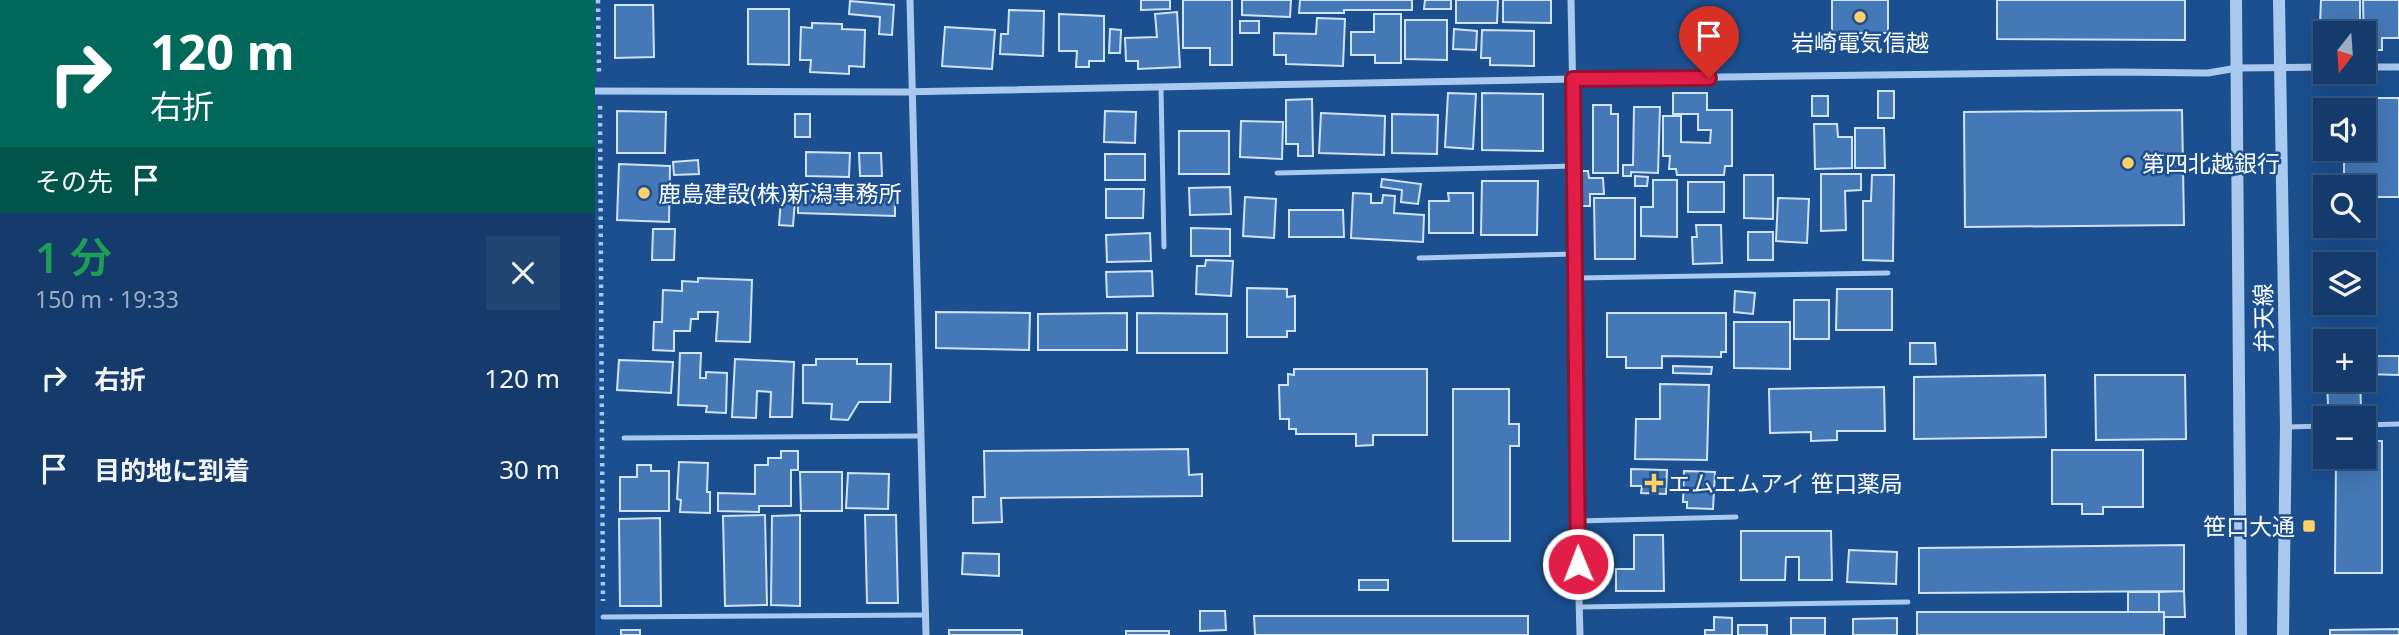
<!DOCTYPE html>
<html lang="ja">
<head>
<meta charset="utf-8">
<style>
	:root { --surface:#143b6b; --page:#214673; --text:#f1f3f6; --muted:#9dadc1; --line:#33557e }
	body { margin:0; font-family:"Noto Sans","Noto Sans JP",sans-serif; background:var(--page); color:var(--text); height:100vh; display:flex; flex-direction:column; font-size:26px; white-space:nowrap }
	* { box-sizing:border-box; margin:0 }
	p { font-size:23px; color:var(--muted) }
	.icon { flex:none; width:38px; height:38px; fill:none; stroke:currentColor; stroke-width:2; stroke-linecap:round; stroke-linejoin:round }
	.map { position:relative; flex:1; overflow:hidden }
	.panel { display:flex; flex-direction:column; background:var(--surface); width:595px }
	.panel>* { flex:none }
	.guide { background:#00695c; color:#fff; overflow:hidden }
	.needle { width:46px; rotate:197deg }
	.tools { position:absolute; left:1718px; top:21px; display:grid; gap:14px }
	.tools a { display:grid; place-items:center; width:63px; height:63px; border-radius:0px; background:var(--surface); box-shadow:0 7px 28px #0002,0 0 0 2px var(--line); font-size:35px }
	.pin { position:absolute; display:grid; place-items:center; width:60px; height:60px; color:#fff; margin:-72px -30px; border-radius:50% 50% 50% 0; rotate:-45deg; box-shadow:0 0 7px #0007 }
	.pin .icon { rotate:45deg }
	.me { position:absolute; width:77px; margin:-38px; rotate:359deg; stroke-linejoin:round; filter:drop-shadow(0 0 5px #0008) }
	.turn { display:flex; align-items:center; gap:24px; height:147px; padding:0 35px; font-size:32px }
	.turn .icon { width:91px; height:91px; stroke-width:2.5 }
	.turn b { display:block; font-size:49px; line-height:60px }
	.then { display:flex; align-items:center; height:66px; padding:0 35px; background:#0003; gap:14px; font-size:26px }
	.round { display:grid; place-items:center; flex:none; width:74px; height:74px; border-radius:0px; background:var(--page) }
	.head { display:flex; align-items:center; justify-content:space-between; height:119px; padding:0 35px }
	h1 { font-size:42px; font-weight:600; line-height:52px; color:#1e9e55 }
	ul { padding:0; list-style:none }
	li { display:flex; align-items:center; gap:21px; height:91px; padding:0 35px }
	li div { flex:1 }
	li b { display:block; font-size:26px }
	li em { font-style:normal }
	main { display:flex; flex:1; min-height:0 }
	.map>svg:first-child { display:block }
</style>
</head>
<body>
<main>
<section class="panel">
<div class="guide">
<div class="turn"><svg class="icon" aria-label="right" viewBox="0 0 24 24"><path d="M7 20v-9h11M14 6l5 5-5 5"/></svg><div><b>120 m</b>右折</div></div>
<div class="then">その先<svg class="icon" aria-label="arrive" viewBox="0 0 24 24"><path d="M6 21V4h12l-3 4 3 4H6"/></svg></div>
</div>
<div class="head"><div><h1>1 分</h1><p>150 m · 19:33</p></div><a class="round"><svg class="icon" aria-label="close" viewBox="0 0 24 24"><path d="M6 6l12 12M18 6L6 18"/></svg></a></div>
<ul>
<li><svg class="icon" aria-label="right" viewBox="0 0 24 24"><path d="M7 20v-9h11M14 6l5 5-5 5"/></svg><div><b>右折</b></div><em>120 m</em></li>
<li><svg class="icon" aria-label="arrive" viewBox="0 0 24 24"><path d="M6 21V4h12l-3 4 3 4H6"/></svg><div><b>目的地に到着</b></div><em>30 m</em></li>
</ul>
</section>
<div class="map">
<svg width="1804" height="635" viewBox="0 0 1804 635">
	<rect width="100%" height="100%" fill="#1b4f8f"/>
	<path fill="#4478b7" stroke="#cfe3fa" stroke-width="2" d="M546 0H575V9L546 10Z
		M588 0H637V65H615V48H588Z
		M647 0H696L695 17 647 15Z
		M705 0H817V10H749V13H704Z
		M830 0H856V9H829Z
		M861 0H903L902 23H861Z
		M908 0H956V23L908 22Z
		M1237 0H1293V33H1237Z
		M1402 0H1590V40L1402 39Z
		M1726 0H1765V26L1725 25Z
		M1768 0H1804V38H1787V50H1769Z
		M255 1 299 5 297 35 284 34 285 17 254 14Z
		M20 5H58L59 57 20 58Z
		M153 9H194V65L153 64Z
		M414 10 449 11 448 56 405 54 406 34H413Z
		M582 12 585 67 543 69V61H531L530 38 562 37 560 14Z
		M464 14 509 16V61H494V67H481L482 51H464Z
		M779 14H806V63H780V55H756V32H779Z
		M722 18 750 19 748 66 691 64V55H679V33L721 34Z
		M810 20H852V60L810 59Z
		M645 21H664V33H645Z
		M217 23 247 24V29L270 30 269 67 254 66V74L215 72 216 60H205L206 27 217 28Z
		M350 27 400 30 397 69 347 66Z
		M515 29 526 30 525 53H514Z
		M859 29 882 31 881 50 858 49Z
		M887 30 939 31V66L895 65V58H886Z
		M1283 91H1299V118H1283Z
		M853 93 881 94 878 149 850 147Z
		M887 93 948 94V151L887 150Z
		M1078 93H1112V110H1137V166H1130L1129 175H1082L1081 169H1074L1075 156H1068V116H1086V142L1115 143 1116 130H1103V114H1078Z
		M1217 96H1233V116H1217Z
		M1749 98H1804V197H1769V187H1749V149H1769V110H1749Z
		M717 99 718 156H703V144H691V100Z
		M998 105H1016V114H1023V173H998Z
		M1039 107H1065L1063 173 1036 172V176H1028V165H1038Z
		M1587 110 1589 225 1370 227 1369 112Z
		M22 111 71 112 70 153H22Z
		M510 111 541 112 540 143 509 142Z
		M726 113 790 116 789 155 724 153Z
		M200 114H215V137H200Z
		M797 114 843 115 842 154 797 153Z
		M646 121 688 122 687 159 645 157Z
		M1219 124H1242L1243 137H1257V168L1220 169Z
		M1260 128H1289L1290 168H1260Z
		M584 131H634V174H584Z
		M211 152 255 153 254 177 211 176Z
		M264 153H286L287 176H265Z
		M510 154H550V180H510Z
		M103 160 104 174 79 175 78 162Z
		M24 164 75 166 74 222 22 220Z
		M986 171H993L994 178H1008L1009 194H995V206H986Z
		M1226 174H1266V190L1250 191 1251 230 1226 231Z
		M1149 175H1178V219L1149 218Z
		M1277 175H1299L1298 261 1268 260V201H1276Z
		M1040 176 1053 177 1052 186H1040Z
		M787 179 826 184 823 204 806 202 807 190 786 187Z
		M1058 180H1082V237L1046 236V207H1058Z
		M887 181H943L942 235H886Z
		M1093 182H1129V212H1093Z
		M635 187 636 214 595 215 594 188Z
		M203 189 300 191V216L203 213Z
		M511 189H549L548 218H511Z
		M758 193 776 194V203H787L788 195 800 196 799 213 829 215 828 242 756 238Z
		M853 193H878V233H834V201H854Z
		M650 197 681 199 679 238 648 236Z
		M999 198H1040V259H1000Z
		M1183 198 1214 199 1212 243 1181 241Z
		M186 199 200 200 198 226 184 225Z
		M694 210H748L749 237H694Z
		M1101 225H1126L1127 263 1098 264 1097 237H1102Z
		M596 228 635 229V256H596Z
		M58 229H80L79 260H57Z
		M1153 232H1178V260H1153Z
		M555 233 556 261 512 262 511 235Z
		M611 260 638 261 636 296 601 294 602 266H610Z
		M557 271 558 296 512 297 511 272Z
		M103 278 157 280 155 342 121 341 123 312H103V319H96L95 331H79V351L58 350 59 322H67L68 290 87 291V281L103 282Z
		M652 288 692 289V297L700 296V331H692V337H652Z
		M1242 289H1297V330H1241Z
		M1140 291 1160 293 1158 314 1139 312Z
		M1199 300H1234V339H1199Z
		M341 312 435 313 434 350 341 348Z
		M532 313V350H443V314Z
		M542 313 632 314V353H542Z
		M1012 313H1131V352H1126V357L1067 356V368H1031V357H1012Z
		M1139 322H1195V369L1139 368Z
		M1315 343H1340L1341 364H1315Z
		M85 353H106L105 378H111V372L132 373 131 413 111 412 112 406 83 405Z
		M1770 356H1804V375L1770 374Z
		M140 359 199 362 197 417H175L176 392 162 391 161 418 137 417Z
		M221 359H262V364H296L295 402H264L253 420 236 419 237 404 208 403V365H221Z
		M24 360 78 362 76 393 22 390Z
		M1078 366 1117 367 1116 374 1078 373Z
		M699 369H832V435H778V445L761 446V434H701V429H694V419H685L684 385H693V374L699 375Z
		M1450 375 1451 437 1319 439V377Z
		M1500 375H1590L1591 439 1501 440Z
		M1732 380H1765L1766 407 1733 405Z
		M1065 384 1114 385 1112 460 1040 459 1041 419H1065Z
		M1289 387 1290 431H1242V440L1216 441V432L1175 433 1174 389Z
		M858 389H914V424H924V446H915V541H858Z
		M1769 441H1787V573H1740L1741 457H1769Z
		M593 449 594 475 607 474V496L406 498 407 522 378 523V497H390L389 451Z
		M1457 450H1548V507H1508V514H1487V504H1457Z
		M186 451H203V470H196V506H164V512L123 511V493L160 494V465H173V458H186Z
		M84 462 113 463 112 492H115V513L85 512 86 500 82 499Z
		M42 465H56V471H74V511H25V477H42Z
		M1036 469 1072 470 1071 494 1046 493 1047 486H1036Z
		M1089 471 1120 472 1118 509 1092 508V502H1088Z
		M205 472H247V511H206Z
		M253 473 294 474 293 509 251 508Z
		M170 515 172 605 130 606 128 516Z
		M205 515V606L176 605 177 516Z
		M270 515H301L303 603H272Z
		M65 518 66 606H25L24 519Z
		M1146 531H1236L1237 580H1204V557H1191L1190 580H1146Z
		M1039 535H1068L1069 591H1021V569H1039Z
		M1589 545V591L1324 593V548Z
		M1254 550 1302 552 1301 584 1252 582Z
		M368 553 404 554V576L367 574Z
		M764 580H793V590H764Z
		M1589 591 1590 617H1569V612H1564V592Z
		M1533 592H1564V612H1533Z
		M605 611H630L631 630 605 631Z
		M1322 612H1569V635H1322Z
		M659 616H933V635H660Z
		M1119 617 1137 618V635H1110V630H1119Z
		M1196 618H1230V635H1196Z
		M1302 618V635H1258V619Z
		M1143 625H1172V635H1143Z
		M1804 629V635H1735V630Z
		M26 630H45V635H26Z
		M354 630H427V635H354Z
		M531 631H574V635H531Z"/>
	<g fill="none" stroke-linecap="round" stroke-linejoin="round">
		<path stroke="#a9c9ee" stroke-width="4.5" stroke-dasharray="3.5 5" stroke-linecap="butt" d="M3 0 4 76
			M5 106 8 601"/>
		<path stroke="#a9c9ee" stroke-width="5" d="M566 87 569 247
			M682 173 980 166
			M824 258 981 254
			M981 278 1293 273
			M1769 425 1804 424
			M1692 427 1731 426
			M29 438 325 436
			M982 521 1141 517
			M984 607 1313 602
			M8 617 331 615"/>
		<path stroke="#a9c9ee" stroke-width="7" d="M315 0 331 635
			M976 0 981 254V488L985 635
			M1769 67H1804
			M0 91 303 92 978 79 1522 72 1613 73 1642 68 1731 67"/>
		<path stroke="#a9c9ee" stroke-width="12" d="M1641 0 1646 635
			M1684 0 1691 427 1688 635"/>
	</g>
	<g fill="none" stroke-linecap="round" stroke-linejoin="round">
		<defs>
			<path id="route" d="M983 564 978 79 1114 78"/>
		</defs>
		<use href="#route" stroke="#92132f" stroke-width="18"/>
		<use href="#route" stroke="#e11d48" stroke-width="12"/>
	</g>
	<g fill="#ffd166" stroke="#1b4f8f" stroke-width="2.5">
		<circle cx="1265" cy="17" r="7"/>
		<circle cx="1533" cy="163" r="7"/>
		<circle cx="49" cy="193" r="7"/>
		<path d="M1055.5 472.5h7v7h7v7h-7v7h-7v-7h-7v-7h7z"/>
		<rect x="1707" y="519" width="14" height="14" rx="3.5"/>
	</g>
	<g text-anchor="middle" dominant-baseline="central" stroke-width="5" stroke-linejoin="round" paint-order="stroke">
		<g font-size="23" fill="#fff" stroke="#1b4f8f" text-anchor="start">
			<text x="1265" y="42" text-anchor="middle">岩崎電気信越</text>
			<text x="1547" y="163">第四北越銀行</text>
			<text x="63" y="193">鹿島建設(株)新潟事務所</text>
			<text x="1073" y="483">エムエムアイ 笹口薬局</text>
			<text x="1700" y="526" text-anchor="end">笹口大通</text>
		</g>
		<g font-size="23" fill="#fff" stroke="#1b4f8f">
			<text transform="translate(1668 318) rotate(-91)">弁天線</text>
		</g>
	</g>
</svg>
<div class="tools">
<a><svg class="needle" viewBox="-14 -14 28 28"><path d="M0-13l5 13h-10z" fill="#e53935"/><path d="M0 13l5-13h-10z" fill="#9dadc1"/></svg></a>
<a><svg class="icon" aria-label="sound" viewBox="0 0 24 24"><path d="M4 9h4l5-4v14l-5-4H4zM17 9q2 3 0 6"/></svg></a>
<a><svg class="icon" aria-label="search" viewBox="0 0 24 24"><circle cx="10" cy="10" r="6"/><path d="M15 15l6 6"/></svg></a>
<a><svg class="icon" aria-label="layers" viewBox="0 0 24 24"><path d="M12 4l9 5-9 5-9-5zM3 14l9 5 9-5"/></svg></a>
<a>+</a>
<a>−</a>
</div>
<div class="pin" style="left:1114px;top:78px;background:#d93025"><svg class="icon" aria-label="arrive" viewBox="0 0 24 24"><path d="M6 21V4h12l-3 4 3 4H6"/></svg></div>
<svg class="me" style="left:983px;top:564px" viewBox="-20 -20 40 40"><circle r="17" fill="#e11d48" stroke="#fff" stroke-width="3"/><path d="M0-11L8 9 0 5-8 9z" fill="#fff"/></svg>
</div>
</main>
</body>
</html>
